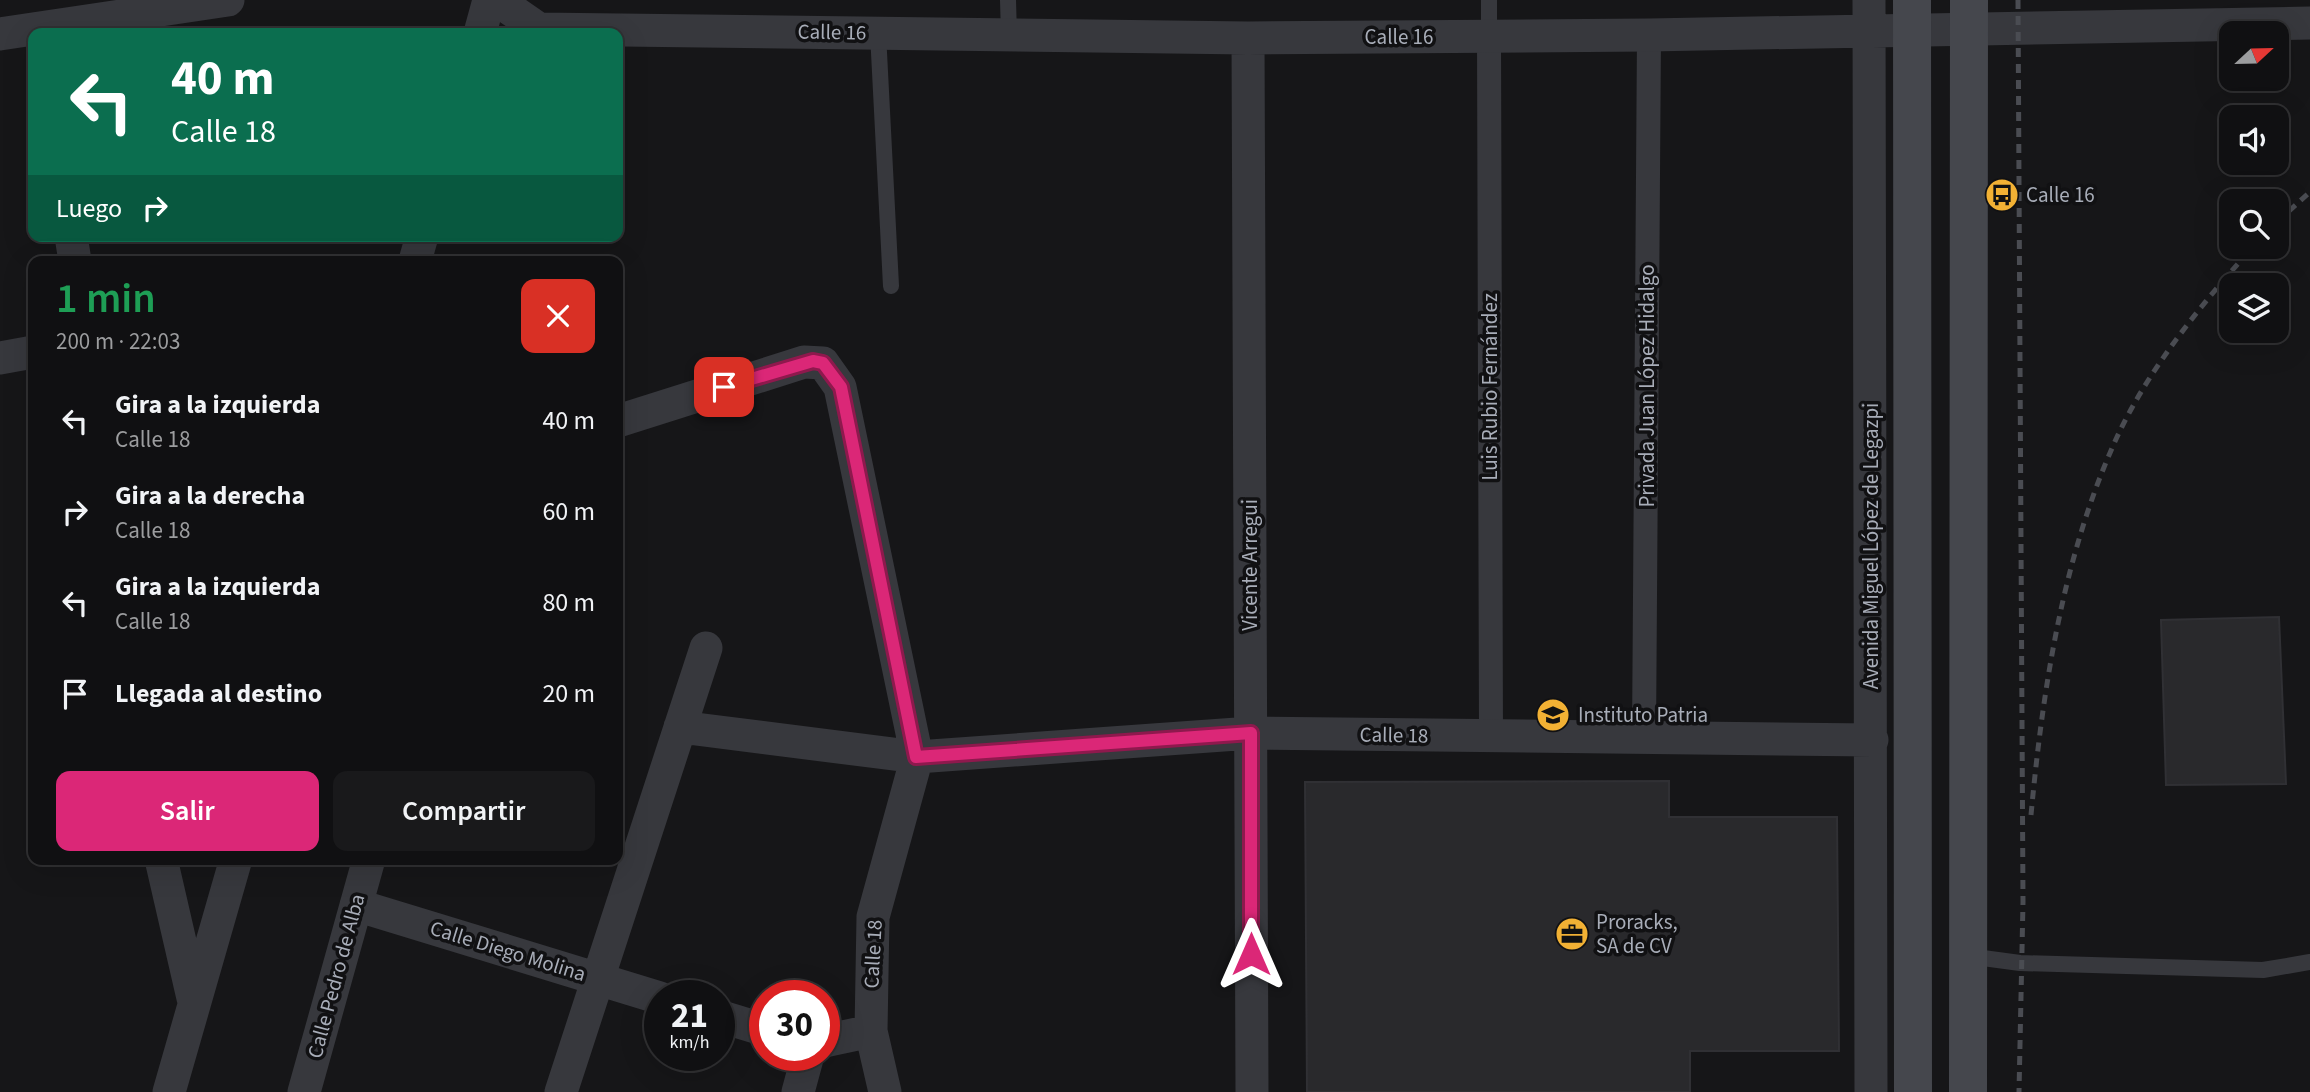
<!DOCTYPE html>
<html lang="es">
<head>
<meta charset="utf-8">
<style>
	:root { --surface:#101012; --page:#19191b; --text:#f1f3f6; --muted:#9c9d9f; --line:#303032; --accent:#db2777 }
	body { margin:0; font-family:"Source Sans 3",sans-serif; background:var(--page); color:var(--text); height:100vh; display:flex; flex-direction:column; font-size:26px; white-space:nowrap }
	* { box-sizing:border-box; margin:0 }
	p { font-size:23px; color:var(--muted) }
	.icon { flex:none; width:38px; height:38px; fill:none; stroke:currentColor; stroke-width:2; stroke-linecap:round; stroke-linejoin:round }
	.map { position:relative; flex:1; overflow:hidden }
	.sheet { position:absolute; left:28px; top:256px; width:595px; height:609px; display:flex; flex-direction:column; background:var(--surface); border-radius:14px; box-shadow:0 7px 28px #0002,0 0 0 2px var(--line) }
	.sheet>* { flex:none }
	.hud { position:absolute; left:28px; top:28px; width:595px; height:214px; border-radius:14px; box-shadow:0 7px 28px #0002,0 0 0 2px var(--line); background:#0b6e4f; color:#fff; overflow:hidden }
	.needle { width:46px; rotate:68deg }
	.buttons { position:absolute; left:2219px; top:21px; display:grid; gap:14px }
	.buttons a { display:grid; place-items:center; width:70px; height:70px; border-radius:14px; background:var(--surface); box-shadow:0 7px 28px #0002,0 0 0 2px var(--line); font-size:35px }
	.speed { position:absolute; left:644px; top:980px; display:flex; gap:14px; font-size:35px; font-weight:700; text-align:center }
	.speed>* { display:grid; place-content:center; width:91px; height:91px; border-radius:50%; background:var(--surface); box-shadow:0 7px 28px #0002,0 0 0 2px var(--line); line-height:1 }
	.speed small { font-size:18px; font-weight:400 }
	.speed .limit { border:10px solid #d22; background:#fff; color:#111 }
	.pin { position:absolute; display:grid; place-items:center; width:60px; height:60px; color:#fff; margin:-30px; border-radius:14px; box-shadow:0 4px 10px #0006 }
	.me { position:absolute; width:77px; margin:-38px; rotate:0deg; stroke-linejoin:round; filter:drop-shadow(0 0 5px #0008) }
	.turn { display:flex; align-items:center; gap:24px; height:147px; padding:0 28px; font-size:32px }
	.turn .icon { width:91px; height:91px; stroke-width:2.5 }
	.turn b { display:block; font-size:49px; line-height:60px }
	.then { display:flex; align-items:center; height:66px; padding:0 28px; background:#0003; gap:14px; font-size:26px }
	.round { display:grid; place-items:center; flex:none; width:74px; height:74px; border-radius:14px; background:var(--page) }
	.summary { display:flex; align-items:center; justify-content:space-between; height:119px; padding:0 28px }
	h1 { font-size:42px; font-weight:600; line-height:52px; color:#1e9e55 }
	.primary-button { display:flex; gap:14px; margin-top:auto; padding:14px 28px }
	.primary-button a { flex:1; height:80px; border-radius:14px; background:var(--accent); color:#fff; font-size:28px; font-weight:600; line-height:80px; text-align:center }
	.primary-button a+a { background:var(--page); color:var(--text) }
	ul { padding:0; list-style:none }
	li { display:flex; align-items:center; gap:21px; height:91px; padding:0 28px }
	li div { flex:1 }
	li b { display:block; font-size:26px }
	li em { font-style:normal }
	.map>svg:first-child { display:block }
</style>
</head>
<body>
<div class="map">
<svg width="2310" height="1092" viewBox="0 0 2310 1092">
	<rect width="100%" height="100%" fill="#161618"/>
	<path fill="#29292c" stroke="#303034" stroke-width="2" d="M2279 617 2286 784 2166 785 2161 620Z
		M1669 781V817H1837L1839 1051H1690V1092H1307L1305 782Z"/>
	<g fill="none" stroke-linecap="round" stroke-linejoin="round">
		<path stroke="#37383d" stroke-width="16" d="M1008 0 1009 35
			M878 33 891 286
			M1489 37V0
			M1968 956 2020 963 2263 970 2310 962"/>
		<path stroke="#37383d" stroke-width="24" d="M1489 37 1491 736
			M1644 737 1649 35"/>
		<path stroke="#37383d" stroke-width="33" d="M497 0 539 29 1248 38 1649 35 2310 23
			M1869 0 1871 1092
			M480 33 489 0
			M0 34 228 0
			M1248 38 1252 1092
			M71 236 75 261
			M415 261 422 236
			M0 358 33 352
			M618 421 804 362 823 363 840 387 917 757 873 917 871 1031 885 1092
			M680 727 917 757 1251 733 1872 740
			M161 859 193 998
			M356 905 660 998
			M719 1016 765 1030
			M824 1041 871 1031
			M169 1092 236 859
			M304 1092 369 859
			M561 1092 706 648
			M798 1092 808 1055"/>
		<path stroke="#45474d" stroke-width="38" d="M1912 0 1913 1092
			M1968 1092 1969 0"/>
		<path stroke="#4a4c52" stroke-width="5" stroke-dasharray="9 7" stroke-linecap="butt" d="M2018 0 2023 902 2019 1092
			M2277 222 2310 192
			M2031 815C2043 687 2063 555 2117 437 2149 368 2203 302 2253 247"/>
	</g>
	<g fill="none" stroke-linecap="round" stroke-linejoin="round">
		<defs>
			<path id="route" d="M724 387 813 361 823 363 841 387 916 757 1251 733V954"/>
		</defs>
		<use href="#route" stroke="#8e194d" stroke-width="18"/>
		<use href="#route" stroke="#db2777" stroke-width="12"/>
	</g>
	<defs>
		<symbol id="bus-disc" viewBox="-11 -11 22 22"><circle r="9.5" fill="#f2b134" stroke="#111113"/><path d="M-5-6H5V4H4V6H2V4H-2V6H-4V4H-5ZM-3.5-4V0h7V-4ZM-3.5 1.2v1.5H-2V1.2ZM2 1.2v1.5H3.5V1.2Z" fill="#111"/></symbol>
		<symbol id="school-disc" viewBox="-11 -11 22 22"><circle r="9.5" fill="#f2b134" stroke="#111113"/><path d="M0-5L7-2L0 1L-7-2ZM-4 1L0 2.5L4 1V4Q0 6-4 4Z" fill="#111"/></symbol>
		<symbol id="office-disc" viewBox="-11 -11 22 22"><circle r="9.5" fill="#f2b134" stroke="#111113"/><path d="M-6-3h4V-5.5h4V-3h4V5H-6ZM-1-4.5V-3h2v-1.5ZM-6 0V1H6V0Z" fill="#111"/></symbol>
	</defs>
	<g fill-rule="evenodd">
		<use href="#bus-disc" x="1983" y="176" width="38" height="38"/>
		<use href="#school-disc" x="1534" y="696" width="38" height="38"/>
		<use href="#office-disc" x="1553" y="915" width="38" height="38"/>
	</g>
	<g text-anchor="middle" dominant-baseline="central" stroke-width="7" stroke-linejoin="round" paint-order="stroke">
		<g font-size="21" fill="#a8adb8" stroke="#111113">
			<text transform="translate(832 32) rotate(1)">Calle 16</text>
			<text x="1399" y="37">Calle 16</text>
			<text transform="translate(1647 386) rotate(-90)">Privada Juan López Hidalgo</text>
			<text transform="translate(1490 387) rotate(-90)">Luis Rubio Fernández</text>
			<text transform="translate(1871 546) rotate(-90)">Avenida Miguel López de Legazpi</text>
			<text transform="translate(1250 565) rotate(-90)">Vicente Arregui</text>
			<text transform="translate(1394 735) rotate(1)">Calle 18</text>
			<text transform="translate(508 951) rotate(17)">Calle Diego Molina</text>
			<text transform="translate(873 954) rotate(-87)">Calle 18</text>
			<text transform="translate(336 976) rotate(-75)">Calle Pedro de Alba</text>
		</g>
		<g font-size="21" fill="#a8adb8" stroke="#111113" text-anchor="start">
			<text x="2026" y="195">Calle 16</text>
			<text x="1578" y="715">Instituto Patria</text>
			<text x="1596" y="922">Proracks,<tspan x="1596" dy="24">SA de CV</tspan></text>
		</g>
	</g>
</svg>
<div class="buttons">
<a><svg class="needle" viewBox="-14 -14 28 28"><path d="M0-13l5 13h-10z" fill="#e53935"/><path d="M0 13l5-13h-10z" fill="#9c9d9f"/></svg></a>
<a><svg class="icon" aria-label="sound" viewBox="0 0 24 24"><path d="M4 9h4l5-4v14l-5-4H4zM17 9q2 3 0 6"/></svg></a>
<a><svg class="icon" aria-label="search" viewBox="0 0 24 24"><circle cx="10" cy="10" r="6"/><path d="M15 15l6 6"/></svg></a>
<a><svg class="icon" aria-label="layers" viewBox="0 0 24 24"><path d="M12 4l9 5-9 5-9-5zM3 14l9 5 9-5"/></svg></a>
</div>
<div class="speed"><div>21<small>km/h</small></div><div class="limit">30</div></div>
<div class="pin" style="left:724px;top:387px;background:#d93025"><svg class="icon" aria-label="arrive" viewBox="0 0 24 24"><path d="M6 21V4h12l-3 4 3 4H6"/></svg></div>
<svg class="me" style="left:1251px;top:954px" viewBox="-20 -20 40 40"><path d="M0-17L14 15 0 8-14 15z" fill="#db2777" stroke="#fff" stroke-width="4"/></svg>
<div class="hud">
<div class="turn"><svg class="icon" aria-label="left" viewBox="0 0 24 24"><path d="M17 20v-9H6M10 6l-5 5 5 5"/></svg><div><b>40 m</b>Calle 18</div></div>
<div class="then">Luego<svg class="icon" aria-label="right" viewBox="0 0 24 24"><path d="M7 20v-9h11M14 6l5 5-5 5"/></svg></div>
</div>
<section class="sheet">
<div class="summary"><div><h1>1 min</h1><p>200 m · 22:03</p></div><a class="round" style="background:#d93025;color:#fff"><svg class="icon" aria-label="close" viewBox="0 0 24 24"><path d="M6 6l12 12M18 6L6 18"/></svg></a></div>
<ul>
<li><svg class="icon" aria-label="left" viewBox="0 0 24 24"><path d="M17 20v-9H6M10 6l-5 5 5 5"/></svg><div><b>Gira a la izquierda</b><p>Calle 18</p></div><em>40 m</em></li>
<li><svg class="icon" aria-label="right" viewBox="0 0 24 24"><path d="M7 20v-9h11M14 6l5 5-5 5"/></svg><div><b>Gira a la derecha</b><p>Calle 18</p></div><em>60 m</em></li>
<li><svg class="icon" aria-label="left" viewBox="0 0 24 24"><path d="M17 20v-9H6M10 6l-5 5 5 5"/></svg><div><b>Gira a la izquierda</b><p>Calle 18</p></div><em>80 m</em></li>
<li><svg class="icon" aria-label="arrive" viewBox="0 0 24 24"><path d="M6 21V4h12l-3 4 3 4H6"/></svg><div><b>Llegada al destino</b></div><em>20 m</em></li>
</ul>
<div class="primary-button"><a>Salir</a><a>Compartir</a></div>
</section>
</div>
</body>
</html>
